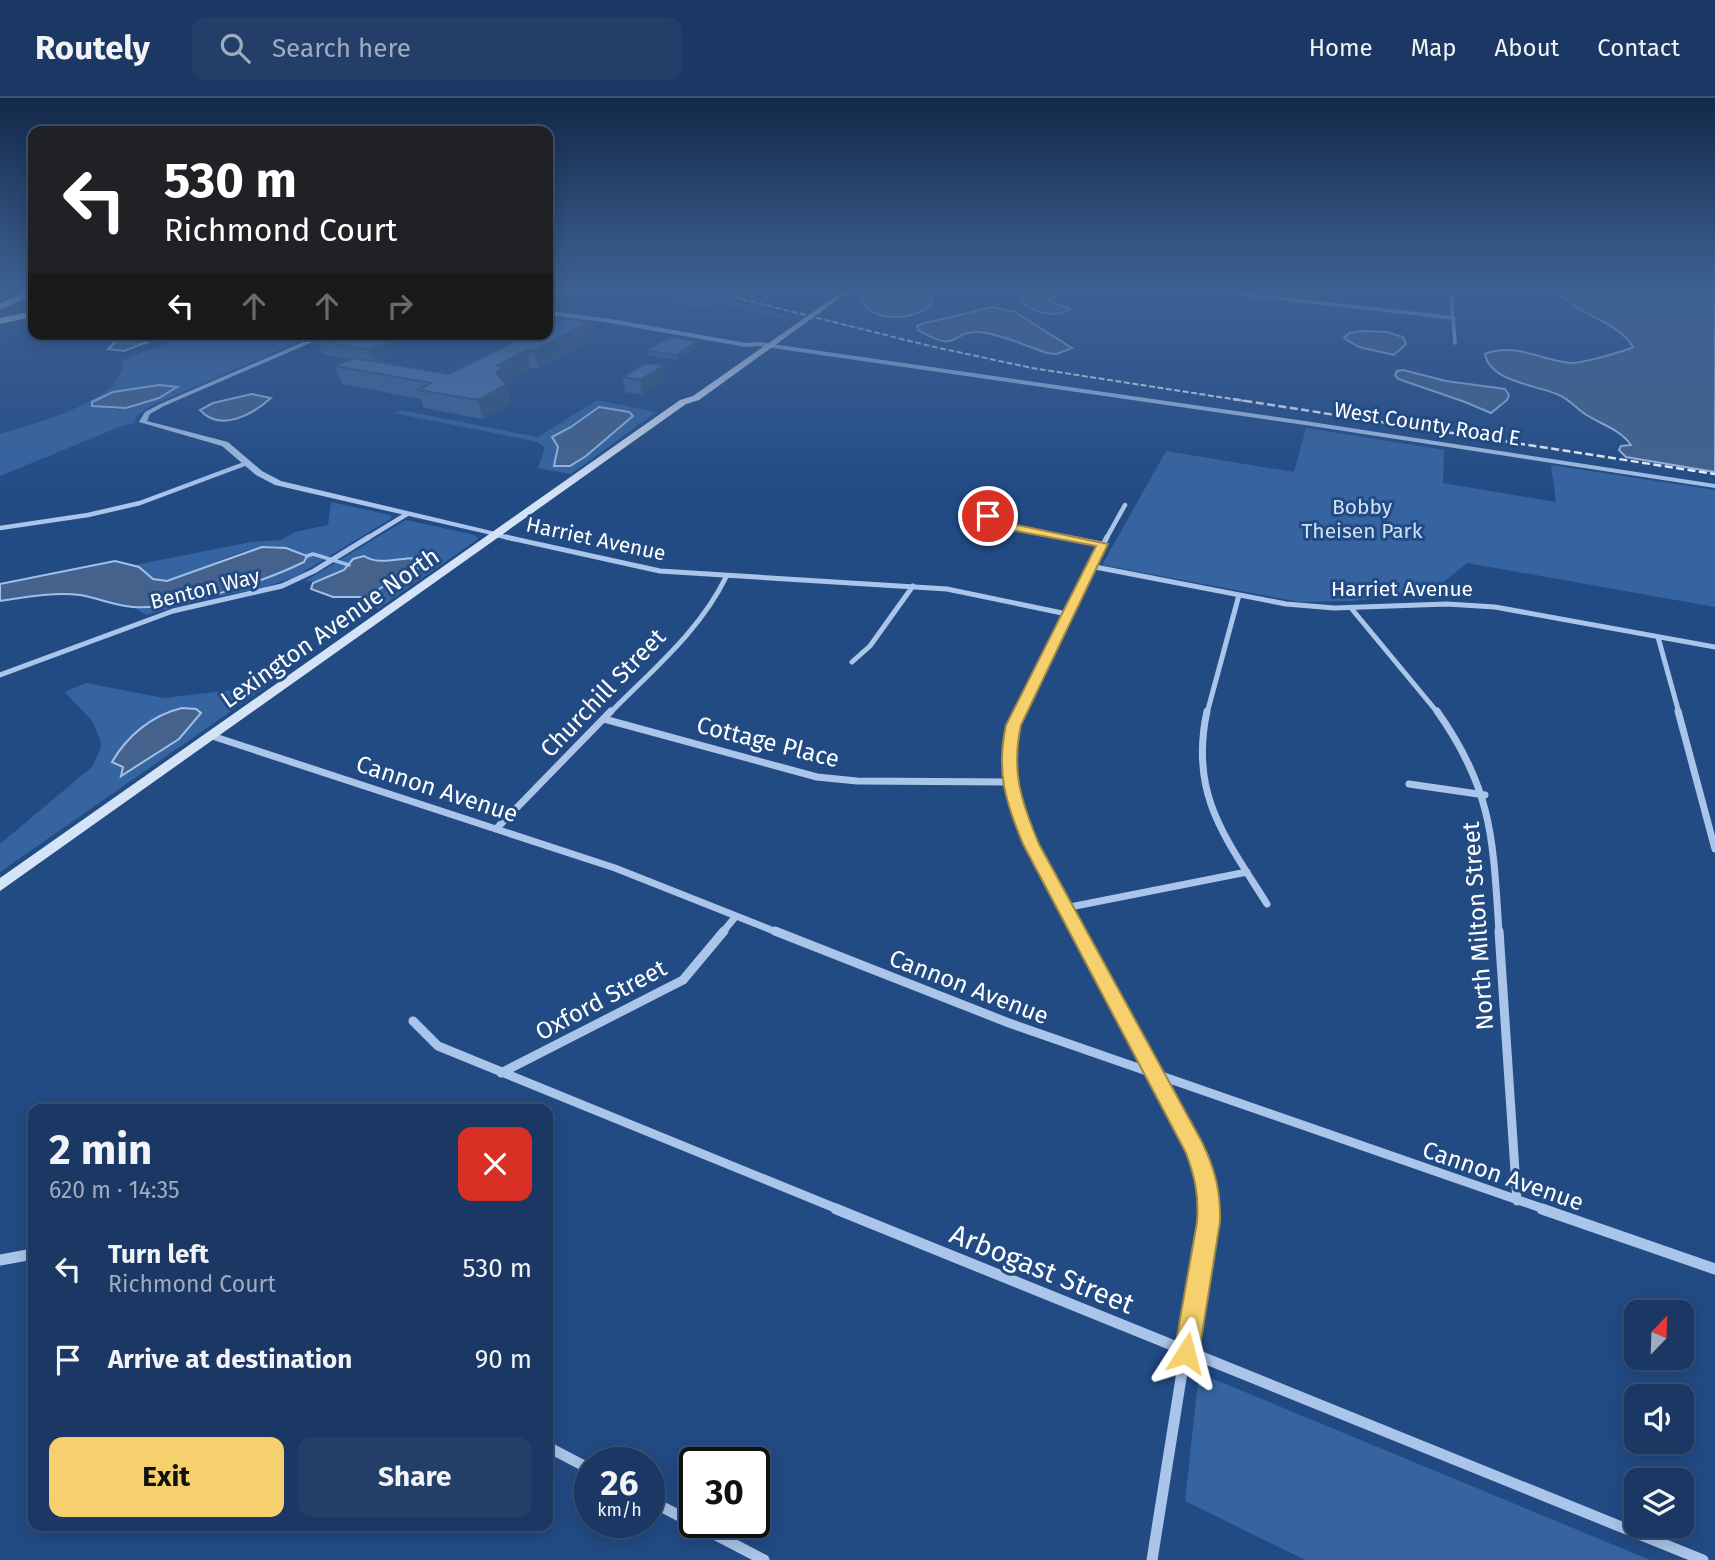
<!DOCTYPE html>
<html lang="en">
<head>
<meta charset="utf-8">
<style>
	:root { --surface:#1a3863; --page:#233f69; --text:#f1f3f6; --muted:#9facbe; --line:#385278; --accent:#f5d06c }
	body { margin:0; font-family:"Fira Sans",sans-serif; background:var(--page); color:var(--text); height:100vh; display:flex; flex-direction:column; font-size:26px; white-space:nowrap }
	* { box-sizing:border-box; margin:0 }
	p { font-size:23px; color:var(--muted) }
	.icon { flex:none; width:38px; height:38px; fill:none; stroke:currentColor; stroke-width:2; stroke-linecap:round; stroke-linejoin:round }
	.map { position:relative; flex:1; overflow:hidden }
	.details { position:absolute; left:28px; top:1006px; width:525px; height:427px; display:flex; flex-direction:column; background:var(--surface); border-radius:14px; box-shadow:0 4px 18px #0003,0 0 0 2px var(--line) }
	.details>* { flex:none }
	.guide { position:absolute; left:28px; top:28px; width:525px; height:214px; border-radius:14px; box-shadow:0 4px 18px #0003,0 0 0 2px var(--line); background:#202124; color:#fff; overflow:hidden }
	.needle { width:46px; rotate:23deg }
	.controls { position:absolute; left:1624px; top:1202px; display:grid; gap:14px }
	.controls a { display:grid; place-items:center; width:70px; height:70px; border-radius:14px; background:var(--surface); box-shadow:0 4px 18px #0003,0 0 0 2px var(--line); font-size:35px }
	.speed { position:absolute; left:574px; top:1349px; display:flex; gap:14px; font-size:35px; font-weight:700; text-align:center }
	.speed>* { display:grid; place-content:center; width:91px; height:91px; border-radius:50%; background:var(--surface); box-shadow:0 4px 18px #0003,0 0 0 2px var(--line); line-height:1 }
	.speed small { font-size:18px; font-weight:400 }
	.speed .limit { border:4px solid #111; border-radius:10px; background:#fff; color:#111 }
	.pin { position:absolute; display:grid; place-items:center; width:60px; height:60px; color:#fff; margin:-30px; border:4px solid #fff; border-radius:50%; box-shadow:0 2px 7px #0007 }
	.me { position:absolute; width:77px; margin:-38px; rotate:9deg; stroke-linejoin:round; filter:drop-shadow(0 0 5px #0008) }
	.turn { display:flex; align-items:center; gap:24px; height:147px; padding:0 21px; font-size:32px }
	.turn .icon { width:91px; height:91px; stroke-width:2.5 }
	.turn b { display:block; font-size:49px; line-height:60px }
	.lanes { display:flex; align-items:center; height:66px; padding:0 21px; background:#0003; justify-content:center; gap:35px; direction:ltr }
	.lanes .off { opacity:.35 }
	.round { display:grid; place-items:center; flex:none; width:74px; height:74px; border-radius:14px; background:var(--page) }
	.head { display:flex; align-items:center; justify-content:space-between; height:119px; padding:0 21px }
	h1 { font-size:42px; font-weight:700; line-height:52px }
	.primary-button { display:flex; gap:14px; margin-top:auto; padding:14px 21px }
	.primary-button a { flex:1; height:80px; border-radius:14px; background:var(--accent); color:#111; font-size:28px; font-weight:700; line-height:80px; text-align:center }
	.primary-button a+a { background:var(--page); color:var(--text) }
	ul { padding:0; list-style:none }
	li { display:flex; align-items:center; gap:21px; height:91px; padding:0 21px }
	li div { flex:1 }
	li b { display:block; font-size:26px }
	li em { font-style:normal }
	header { display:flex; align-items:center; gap:42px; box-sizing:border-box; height:98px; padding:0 35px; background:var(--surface); border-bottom:2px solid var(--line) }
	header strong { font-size:33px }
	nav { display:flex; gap:38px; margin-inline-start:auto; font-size:24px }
	.search { width:490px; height:63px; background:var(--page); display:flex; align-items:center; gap:18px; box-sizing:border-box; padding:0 24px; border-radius:14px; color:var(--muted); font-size:26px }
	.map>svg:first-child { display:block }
</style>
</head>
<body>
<header>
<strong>Routely</strong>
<div class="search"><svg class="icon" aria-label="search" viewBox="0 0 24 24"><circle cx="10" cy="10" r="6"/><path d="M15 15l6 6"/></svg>Search here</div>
<nav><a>Home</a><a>Map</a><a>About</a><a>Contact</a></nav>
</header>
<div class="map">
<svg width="1715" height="1462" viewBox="0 0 1715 1462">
	<rect width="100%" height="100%" fill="#224b84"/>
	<path fill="#3664a1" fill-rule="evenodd" d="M654 193H693L791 218 786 221 717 205 704 210 685 208 673 202 648 197Z
		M193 236H316L151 308 136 318 135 325 124 327 0 378V336C41 324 84 312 117 285H113L122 273V262ZM159 287 177 289 159 300 119 312 92 308V304L108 296Z
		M597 302 656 314 571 376 538 370 545 350 538 344 394 315 400 312 538 339ZM599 309 633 318 586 358 554 364 558 349 552 340Z
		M1306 330 1444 352 1443 385 1556 404 1551 367 1715 392V509L1467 465 1430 495 1351 503 1300 504 1102 467 1166 353 1294 374Z
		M331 404 390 417 392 420 295 479 262 490 209 500 146 517 134 509C187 507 256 488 303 464L299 456C260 431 206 475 167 483L153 481 135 467 251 444 281 442 295 434 328 427Z
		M406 422 475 437 478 441 378 511 363 499 371 497 399 477 427 468 420 461 371 462 364 458C353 461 353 465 345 471 335 477 316 485 305 483Z
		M86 585 164 600 267 588 0 774V746L93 668 101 649 100 641 92 623 65 594ZM182 610 201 615 179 641 121 678 124 669 112 664C128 638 153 617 182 610Z
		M1199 1275 1650 1462H1305L1185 1403Z"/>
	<path fill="#44628b" stroke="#9ec0ea" stroke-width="2" d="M867 193H915L932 201V206C912 223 877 225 861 203Z
		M1557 193H1715V374L1626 359 1619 352 1621 348 1631 347C1620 331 1600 326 1585 316 1576 310 1569 301 1559 297 1537 287 1490 284 1485 256 1513 244 1542 262 1570 265 1580 266 1625 253 1633 249 1616 221 1575 217 1557 193Z
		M1050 194 1056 197 1048 203 1070 211C1054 221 1029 214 1018 200Z
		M992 209 1015 214 1072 250 1057 256 1047 255C1026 248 1001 236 979 234 949 233 960 257 918 232L917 228 925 225Z
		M1361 233 1387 234 1403 239 1406 246 1394 257 1359 249 1344 240 1349 235Z
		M134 236H168L124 253 108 251 116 243Z
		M1403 272 1446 283 1505 291 1509 297 1507 302 1491 315 1465 304 1398 281 1395 277 1397 273Z
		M159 287 177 289 159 300 126 310 92 308V304L113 294Z
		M252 296 271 300C253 316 221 335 200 312L213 305Z
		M599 309 629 314 633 318 586 358 570 368H554L558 349 552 339 571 329Z
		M262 449 286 450 307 458 304 464C263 484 178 512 133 509 115 508 98 500 80 497 54 494 26 499 0 503V486L115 463 139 469 153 481 167 483Z
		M364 458C384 471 413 452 431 465L399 477 371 497 363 499H333L311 491 313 485 344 472 353 461Z
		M182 610 196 611 201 615 179 641 121 678 123 669 112 664C127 638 152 617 182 610Z"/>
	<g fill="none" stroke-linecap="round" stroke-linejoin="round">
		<path stroke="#9ec0ea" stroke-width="3.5" d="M307 458 313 456 349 467"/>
		<path stroke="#aac5e9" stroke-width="3.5" d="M1215 193 1454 220
			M1451 196 1455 245"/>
		<path stroke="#aac5e9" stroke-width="4.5" d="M988 418 1009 428 1075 441
			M0 430 88 417 140 405 247 365
			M497 437 514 441
			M366 441 407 416
			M1106 441 1125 407"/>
		<path stroke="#aac5e9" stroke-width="5" d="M506 439 660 473 947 491 1067 516
			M1066 439 1102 446
			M1090 468 1286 506 1334 510 1447 506 1495 509 1715 549
			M1351 510 1438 615
			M1658 539 1679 615
			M852 564 870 548 913 488
			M0 577 173 513 282 488 314 473 369 439
			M610 615C651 573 700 533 726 479
			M1018 615 1107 439
			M1207 615 1239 497"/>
		<path stroke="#aac5e9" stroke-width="7" d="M1018 613C989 694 1042 766 1079 835
			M1207 613C1189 696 1225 739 1267 806
			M1437 613C1493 692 1493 742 1499 835
			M1678 613 1715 751
			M604 621 817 679 857 683 1010 684
			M212 638 615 770 779 835
			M1409 686 1485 697
			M496 731 611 613
			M1065 810 1247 774
			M722 835 736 818"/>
		<path stroke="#aac5e9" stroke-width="9" d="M775 833 1009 925 1547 1112
			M1078 833 1195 1051 1206 1086 1208 1112
			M1499 833 1517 1103
			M413 923 438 948 840 1112
			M501 975 683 882 724 833"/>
		<path stroke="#aac5e9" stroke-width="11" d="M836 1111 1703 1462
			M1542 1111 1715 1171
			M0 1162 33 1156
			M548 1349 590 1371
			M649 1402 764 1462
			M1152 1462 1208 1111"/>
		<path fill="#aac5e9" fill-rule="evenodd" d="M548 213 611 221 746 245 759 244 1305 323 1715 386V390L1305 327 759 248 746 249 604 224 548 217Z
			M322 236H331L164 308 150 316 147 323 228 344 262 373 281 383 500 435V439L275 387 256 377 222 348 139 324 145 314 160 306Z"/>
		<path fill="#d5e3f7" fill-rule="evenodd" d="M843 193H850L699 302 686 306 0 793V780L680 302 693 298Z"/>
		<path fill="#fff" fill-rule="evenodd" d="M28 193H33V197L0 212V205Z
			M33 213V219L0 226V220Z"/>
		<path stroke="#fff" stroke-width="2" stroke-dasharray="6 2.5" stroke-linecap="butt" d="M709 193 930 248 1032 270 1245 303"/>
		<path stroke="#fff" stroke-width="2.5" stroke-dasharray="8 3.5" stroke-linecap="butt" d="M1233 301 1715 376"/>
	</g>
	<path fill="#406594" d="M589 224 592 241 538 271 531 270 508 283 509 288 507 289 511 305 483 321 424 310 421 301 342 286 335 268 350 261 322 256 317 242 388 244 392 258 379 264 449 276Z
		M698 243 699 248 677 262 647 257 646 253Z
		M664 267 665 282 642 297 625 294 623 279Z"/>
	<path fill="#345278" d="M589 224 592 241 538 271 534 253Z
		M42 236H86L45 242Z
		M698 243 699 248 677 262 676 257Z
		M388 244 392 258 375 266 370 252Z
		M527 252 531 270 508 283 509 288 507 289 511 305 483 321 478 302 496 274 497 268Z
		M664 267 665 282 642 297 640 282Z"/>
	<path fill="#4b75ac" stroke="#345278" stroke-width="2" d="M563 220 589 224 534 253 527 252 497 268 505 269 496 274 506 287 478 302 418 292 431 285 335 268 354 260 449 276 530 236H548V227Z
		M318 236H342L388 244 370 252 317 242Z
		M669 239 698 243 676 257 646 253Z
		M646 265 664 267 640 282 623 279Z"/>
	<linearGradient id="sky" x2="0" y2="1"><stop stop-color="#132949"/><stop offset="0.48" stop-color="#3e6194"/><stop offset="1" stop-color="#3e6194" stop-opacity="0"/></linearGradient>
	<rect width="1715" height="398" fill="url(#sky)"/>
	<path fill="#f5d06c" stroke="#9f8746" stroke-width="2" d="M988 415 1012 426 1108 446 1021 627C1011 673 1021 703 1039 746L1202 1044C1215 1071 1221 1094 1220 1124L1199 1255 1195 1263 1186 1267 1178 1263 1174 1255 1197 1124C1199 1098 1195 1079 1186 1055L1023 746C1005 703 996 673 1006 627L1096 448 1005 431 985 420 983 418Z"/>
	<g text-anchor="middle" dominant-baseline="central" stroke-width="6" stroke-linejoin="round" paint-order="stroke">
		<g font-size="21" fill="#fff" stroke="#224b84">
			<text transform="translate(1427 326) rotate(9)">West County Road E</text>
			<text transform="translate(596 441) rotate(12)">Harriet Avenue</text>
			<text transform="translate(205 491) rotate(-14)">Benton Way</text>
			<text x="1402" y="491">Harriet Avenue</text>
		</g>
		<g font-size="21" fill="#cee0f7" stroke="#224b84">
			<text x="1362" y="409">Bobby<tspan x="1362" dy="24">Theisen Park</tspan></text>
		</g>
		<g font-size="24" fill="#fff" stroke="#224b84">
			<text transform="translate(330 530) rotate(-35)">Lexington Avenue North</text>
			<text transform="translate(603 595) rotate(-46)">Churchill Street</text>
			<text transform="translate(768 644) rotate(14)">Cottage Place</text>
			<text transform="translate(437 691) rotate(18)">Cannon Avenue</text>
			<text transform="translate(1478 828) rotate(-94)">North Milton Street</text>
			<text transform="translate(969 889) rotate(21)">Cannon Avenue</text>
			<text transform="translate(601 902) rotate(-28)">Oxford Street</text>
			<text transform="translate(1503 1078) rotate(19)">Cannon Avenue</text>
		</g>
		<g font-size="28" fill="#fff" stroke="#224b84">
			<text transform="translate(1042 1171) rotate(22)">Arbogast Street</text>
		</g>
	</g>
</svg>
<div class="controls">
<a><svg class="needle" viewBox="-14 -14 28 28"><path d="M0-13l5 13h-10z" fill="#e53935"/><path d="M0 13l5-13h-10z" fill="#9facbe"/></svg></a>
<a><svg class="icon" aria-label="sound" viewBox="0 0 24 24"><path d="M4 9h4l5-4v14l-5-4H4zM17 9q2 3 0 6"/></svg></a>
<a><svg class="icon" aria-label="layers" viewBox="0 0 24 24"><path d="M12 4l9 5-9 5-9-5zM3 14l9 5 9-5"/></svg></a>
</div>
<div class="speed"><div>26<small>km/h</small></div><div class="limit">30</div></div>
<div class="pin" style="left:988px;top:418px;background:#d93025"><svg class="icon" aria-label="arrive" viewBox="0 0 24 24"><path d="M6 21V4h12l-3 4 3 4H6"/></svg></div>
<svg class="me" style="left:1186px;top:1255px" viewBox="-20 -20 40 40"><path d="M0-17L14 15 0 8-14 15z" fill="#f5d06c" stroke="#fff" stroke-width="4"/></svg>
<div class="guide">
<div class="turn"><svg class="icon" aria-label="left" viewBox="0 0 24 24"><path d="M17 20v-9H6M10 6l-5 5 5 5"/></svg><div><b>530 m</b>Richmond Court</div></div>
<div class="lanes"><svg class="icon" aria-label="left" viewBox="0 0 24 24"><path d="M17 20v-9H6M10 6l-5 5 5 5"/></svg><svg class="icon off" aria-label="ahead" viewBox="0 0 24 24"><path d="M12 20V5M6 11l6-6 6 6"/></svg><svg class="icon off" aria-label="ahead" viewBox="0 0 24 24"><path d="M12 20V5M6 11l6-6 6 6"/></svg><svg class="icon off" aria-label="right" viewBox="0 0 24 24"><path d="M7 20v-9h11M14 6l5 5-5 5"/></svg></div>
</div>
<section class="details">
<div class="head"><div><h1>2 min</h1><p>620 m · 14:35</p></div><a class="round" style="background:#d93025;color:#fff"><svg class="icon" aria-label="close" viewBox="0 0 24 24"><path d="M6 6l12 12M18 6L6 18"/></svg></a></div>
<ul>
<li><svg class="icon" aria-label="left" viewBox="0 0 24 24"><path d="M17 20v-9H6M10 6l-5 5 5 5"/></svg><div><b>Turn left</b><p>Richmond Court</p></div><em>530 m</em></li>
<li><svg class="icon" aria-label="arrive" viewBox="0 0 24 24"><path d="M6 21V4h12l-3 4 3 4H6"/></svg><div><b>Arrive at destination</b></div><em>90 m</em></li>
</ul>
<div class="primary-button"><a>Exit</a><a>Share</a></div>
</section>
</div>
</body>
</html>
